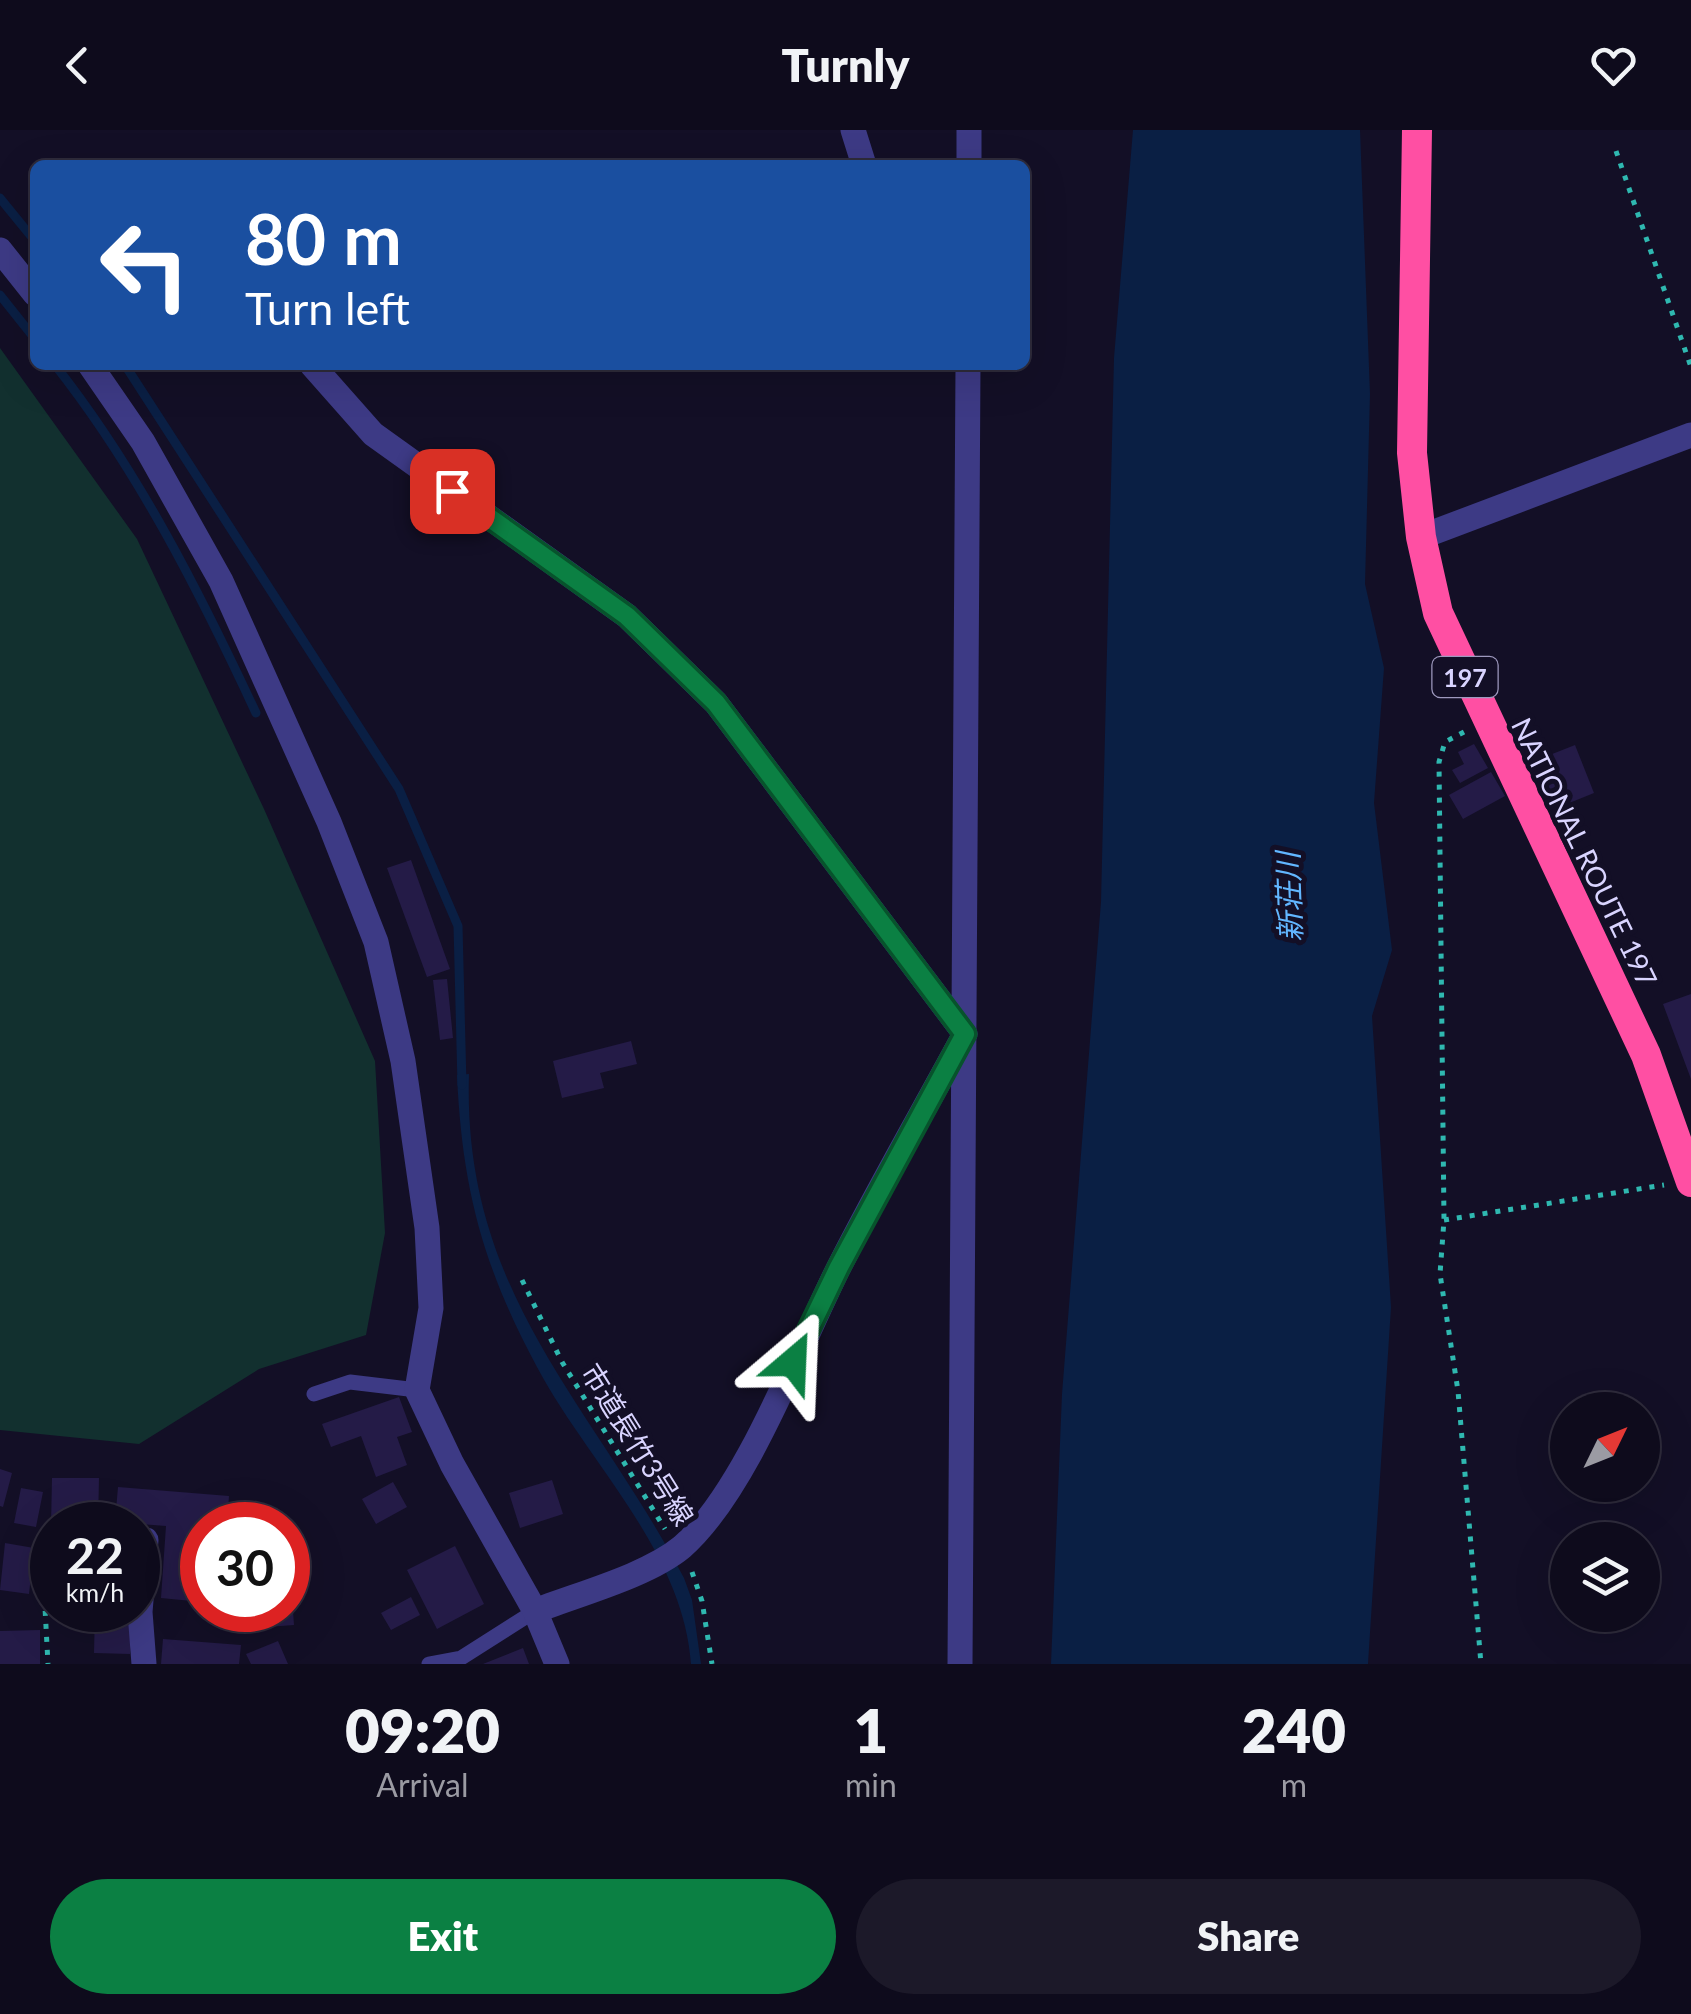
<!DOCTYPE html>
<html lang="en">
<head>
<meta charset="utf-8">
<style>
	:root { --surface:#0e0b1c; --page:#1c1929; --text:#f1f3f6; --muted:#9b9ba3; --line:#2e2b3b; --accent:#0b8043 }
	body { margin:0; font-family:Lato,"Noto Sans JP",sans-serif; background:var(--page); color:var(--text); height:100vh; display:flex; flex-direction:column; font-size:38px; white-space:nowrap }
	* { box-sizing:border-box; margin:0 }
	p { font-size:32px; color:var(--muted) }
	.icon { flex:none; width:55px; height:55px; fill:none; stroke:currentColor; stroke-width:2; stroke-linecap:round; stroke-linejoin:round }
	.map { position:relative; height:1534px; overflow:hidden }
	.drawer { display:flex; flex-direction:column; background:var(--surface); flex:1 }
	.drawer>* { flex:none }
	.banner { position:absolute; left:30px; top:30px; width:1000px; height:210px; border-radius:15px; box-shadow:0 10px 40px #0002,0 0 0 2px var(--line); background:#1a4fa0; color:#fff; overflow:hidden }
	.needle { width:65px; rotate:47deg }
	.controls { position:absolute; left:1550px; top:1262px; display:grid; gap:20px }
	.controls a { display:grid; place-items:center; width:110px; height:110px; border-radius:50%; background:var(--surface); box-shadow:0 10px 40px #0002,0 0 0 2px var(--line); font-size:50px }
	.speed { position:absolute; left:30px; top:1372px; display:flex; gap:20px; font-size:50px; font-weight:700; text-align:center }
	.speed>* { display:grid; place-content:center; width:130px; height:130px; border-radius:50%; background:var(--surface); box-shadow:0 10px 40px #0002,0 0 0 2px var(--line); line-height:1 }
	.speed small { font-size:25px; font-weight:400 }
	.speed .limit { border:15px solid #d22; background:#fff; color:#111 }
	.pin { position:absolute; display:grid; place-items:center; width:85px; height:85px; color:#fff; margin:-42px; border-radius:20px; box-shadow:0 5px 15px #0006 }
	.me { position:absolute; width:110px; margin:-55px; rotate:26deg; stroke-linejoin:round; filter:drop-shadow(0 0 8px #0008) }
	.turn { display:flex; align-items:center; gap:35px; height:210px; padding:0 50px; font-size:45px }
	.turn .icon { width:130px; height:130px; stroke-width:2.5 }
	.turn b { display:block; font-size:70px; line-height:85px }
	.eta { display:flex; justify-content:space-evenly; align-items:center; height:170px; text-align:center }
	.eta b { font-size:60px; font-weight:800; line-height:70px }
	.primary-button { display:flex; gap:20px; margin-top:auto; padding:20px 50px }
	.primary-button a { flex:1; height:115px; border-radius:60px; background:var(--accent); color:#fff; font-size:40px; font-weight:800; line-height:115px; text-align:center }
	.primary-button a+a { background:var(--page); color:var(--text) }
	header { display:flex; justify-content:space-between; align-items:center; height:130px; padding:0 50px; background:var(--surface); font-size:45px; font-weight:800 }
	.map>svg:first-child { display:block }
</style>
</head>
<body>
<header><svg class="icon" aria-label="back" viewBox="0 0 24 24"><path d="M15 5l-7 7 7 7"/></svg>Turnly<svg class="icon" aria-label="heart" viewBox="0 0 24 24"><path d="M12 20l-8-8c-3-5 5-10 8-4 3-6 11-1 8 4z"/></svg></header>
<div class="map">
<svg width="1691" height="1534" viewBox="0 0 1691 1534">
	<rect width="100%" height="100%" fill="#130f26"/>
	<path fill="#12302f" d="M0 218 137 409 264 679 375 931 385 1103 366 1205 259 1239 139 1314 0 1300Z"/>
	<path fill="#0a1f44" d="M1133 0H1360L1370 264 1365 454 1384 538 1374 673 1392 820 1372 886 1391 1177 1368 1534H1051L1062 1264 1101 772 1114 228Z
		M469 944C462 1164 592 1273 684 1448L692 1470 701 1534H691C683 1421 588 1333 537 1237 483 1137 462 1058 457 945Z"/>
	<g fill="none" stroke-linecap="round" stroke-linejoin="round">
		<path stroke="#0a1f44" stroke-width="9" d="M0 68 35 111
			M0 165 35 209
			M55 235C138 340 200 463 256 583
			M125 235 399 659 458 796 462 955"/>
	</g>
	<path fill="#241b47" d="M1474 614 1488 638 1460 653 1452 640 1464 634 1458 622Z
		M1575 615 1594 663 1557 678 1537 630Z
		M1491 642 1505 666 1463 689 1449 665Z
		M411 730 450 839 427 847 387 738Z
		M447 849 453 908 440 910 433 850Z
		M1691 864V949L1663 874Z
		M631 911 637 934 600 943 604 958 562 968 553 931Z
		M399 1267 412 1302 397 1307 407 1335 376 1347 361 1306 331 1317 322 1294Z
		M0 1339 12 1343 3 1377 0 1376Z
		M52 1348H99L98 1395H51Z
		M552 1350 563 1384 520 1398 509 1363Z
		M393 1352 407 1377 376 1394 362 1369Z
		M118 1357 229 1366 227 1395H202V1472L161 1468 166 1396 115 1392Z
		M21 1358 43 1362 36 1397 14 1393Z
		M5 1413 34 1418 29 1464 0 1460Z
		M455 1416 484 1474 437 1499 407 1440Z
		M288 1459 292 1466 294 1495 241 1499 240 1480H288Z
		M411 1467 420 1485 391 1500 381 1483Z
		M95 1480H107L106 1494 131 1495 130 1524 94 1523Z
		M40 1500V1534H0V1501Z
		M163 1509 241 1515 239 1534H161Z
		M278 1511 288 1534H251L246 1524Z
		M523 1518 529 1534H483Z"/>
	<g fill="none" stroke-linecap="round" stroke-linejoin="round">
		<path stroke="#2fb8b0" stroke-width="5" stroke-dasharray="5 8" stroke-linecap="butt" d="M1616 21 1691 237
			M1464 602 1445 612 1439 632 1444 1090 1440 1144 1458 1261 1481 1534
			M1444 1090 1664 1055
			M522 1150 562 1232 665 1399
			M41 1403 48 1534
			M692 1442 702 1471 712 1534"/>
		<path stroke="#3d3a85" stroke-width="15" d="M314 1264 350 1252 417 1260
			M429 1534 461 1528 535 1481"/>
		<path stroke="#3d3a85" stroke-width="25" d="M853 0 864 35
			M969 0V35
			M0 120 35 164
			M90 235 143 312 221 451 329 692 376 812 403 931 427 1098 431 1178 417 1260 452 1334 535 1481 557 1534
			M312 235 373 304 627 486 716 573 965 904C923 982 878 1059 838 1139 799 1217 746 1361 682 1417 647 1446 578 1464 535 1481
			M1421 407 1691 305
			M144 1534 140 1482 146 1410
			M960 1534 968 235"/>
		<path stroke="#ff4fa3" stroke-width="30" d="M1417 0 1412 323 1421 407 1438 483 1646 925 1691 1052"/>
	</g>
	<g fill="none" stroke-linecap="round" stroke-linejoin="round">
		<defs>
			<path id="route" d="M452 361 627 486 716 573 965 904 839 1137 793 1232"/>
		</defs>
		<use href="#route" stroke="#07532c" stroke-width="25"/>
		<use href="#route" stroke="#0b8043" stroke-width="18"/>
	</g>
	<g text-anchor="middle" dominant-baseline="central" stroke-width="10" stroke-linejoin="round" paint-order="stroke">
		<rect fill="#130f26" stroke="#9e99be" stroke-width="2.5" x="1432.5" y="527" width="65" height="40" rx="8"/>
		<g font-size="25" font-weight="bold" fill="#d9d4ff">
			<text x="1465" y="547">197</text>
		</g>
		<g font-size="28" fill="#d9d4ff" stroke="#130f26">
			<text transform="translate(1585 722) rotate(64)">NATIONAL ROUTE 197</text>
			<text transform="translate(638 1314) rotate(58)">市道長竹3号線</text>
		</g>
		<g font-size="30" font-style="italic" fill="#62b6ff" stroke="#130f26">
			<text transform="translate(1288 767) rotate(-92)">新荘川</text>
		</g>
	</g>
</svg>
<div class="controls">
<a><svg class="needle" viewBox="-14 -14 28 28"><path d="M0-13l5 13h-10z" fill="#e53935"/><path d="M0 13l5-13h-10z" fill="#9b9ba3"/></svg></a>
<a><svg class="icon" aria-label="layers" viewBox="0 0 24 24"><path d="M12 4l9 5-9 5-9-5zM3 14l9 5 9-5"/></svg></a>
</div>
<div class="speed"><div>22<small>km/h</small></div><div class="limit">30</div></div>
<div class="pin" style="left:452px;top:361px;background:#d93025"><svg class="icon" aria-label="arrive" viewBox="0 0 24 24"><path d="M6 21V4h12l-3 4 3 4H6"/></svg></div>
<svg class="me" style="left:793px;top:1232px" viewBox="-20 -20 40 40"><path d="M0-17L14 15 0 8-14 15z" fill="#0b8043" stroke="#fff" stroke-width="4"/></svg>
<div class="banner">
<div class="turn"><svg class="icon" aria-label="left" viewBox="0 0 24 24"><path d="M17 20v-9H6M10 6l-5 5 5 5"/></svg><div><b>80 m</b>Turn left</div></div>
</div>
</div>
<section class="drawer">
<div class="eta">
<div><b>09:20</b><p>Arrival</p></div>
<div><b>1</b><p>min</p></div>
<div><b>240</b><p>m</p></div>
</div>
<div class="primary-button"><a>Exit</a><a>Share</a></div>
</section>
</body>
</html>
